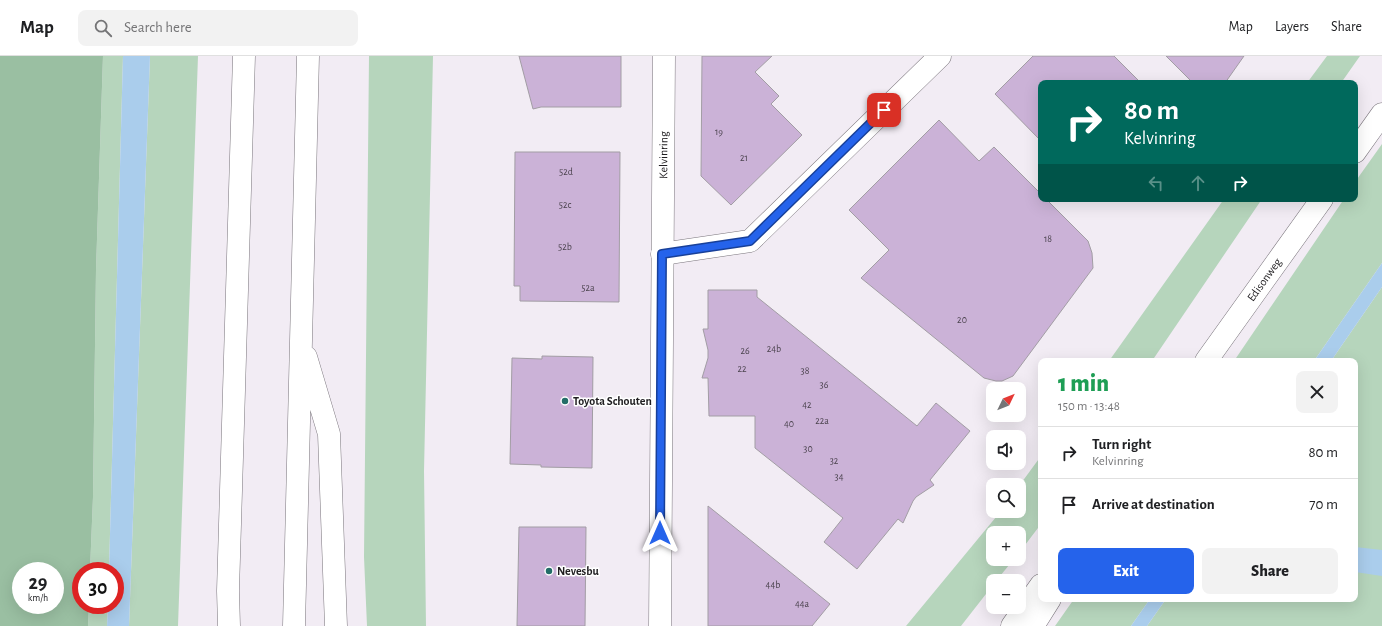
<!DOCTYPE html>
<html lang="en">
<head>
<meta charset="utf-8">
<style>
	:root { --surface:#fff; --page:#f2f2f2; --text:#202124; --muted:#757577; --line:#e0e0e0; --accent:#2563eb }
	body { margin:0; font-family:"Alegreya Sans",sans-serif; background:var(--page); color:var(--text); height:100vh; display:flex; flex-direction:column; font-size:15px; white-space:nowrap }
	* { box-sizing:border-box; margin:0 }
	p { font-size:13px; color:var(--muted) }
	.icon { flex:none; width:22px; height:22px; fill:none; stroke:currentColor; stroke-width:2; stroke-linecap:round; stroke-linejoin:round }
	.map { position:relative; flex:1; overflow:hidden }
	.details { position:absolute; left:1038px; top:302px; width:320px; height:244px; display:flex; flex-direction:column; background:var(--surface); border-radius:8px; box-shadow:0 4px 16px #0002 }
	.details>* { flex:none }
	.banner { position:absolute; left:1038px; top:24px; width:320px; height:122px; border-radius:8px; box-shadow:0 4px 16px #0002; background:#00695c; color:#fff; overflow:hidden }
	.needle { width:26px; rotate:47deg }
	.buttons { position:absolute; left:986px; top:326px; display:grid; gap:8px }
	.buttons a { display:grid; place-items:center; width:40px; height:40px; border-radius:8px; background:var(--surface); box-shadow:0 4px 16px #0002; font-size:20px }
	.speed { position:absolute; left:12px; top:506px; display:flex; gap:8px; font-size:20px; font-weight:700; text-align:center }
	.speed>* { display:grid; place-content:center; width:52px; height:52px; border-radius:50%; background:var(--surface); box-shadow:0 4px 16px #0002; line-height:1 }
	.speed small { font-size:10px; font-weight:400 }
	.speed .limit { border:6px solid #d22; background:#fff; color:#111 }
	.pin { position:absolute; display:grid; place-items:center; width:34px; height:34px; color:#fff; margin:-17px; border-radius:8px; box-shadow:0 2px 6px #0006 }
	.me { position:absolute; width:44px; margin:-22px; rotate:0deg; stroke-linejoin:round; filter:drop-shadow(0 0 3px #0008) }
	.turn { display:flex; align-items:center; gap:14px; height:84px; padding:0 20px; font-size:18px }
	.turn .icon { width:52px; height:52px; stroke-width:2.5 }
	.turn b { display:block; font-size:28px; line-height:34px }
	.lanes { display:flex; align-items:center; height:38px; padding:0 20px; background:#0003; justify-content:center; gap:20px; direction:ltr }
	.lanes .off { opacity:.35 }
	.round { display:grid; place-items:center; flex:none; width:42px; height:42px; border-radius:8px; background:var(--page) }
	.headline { display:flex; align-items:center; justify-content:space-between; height:68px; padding:0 20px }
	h1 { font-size:24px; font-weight:800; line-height:30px; color:#1e9e55 }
	.button { display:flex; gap:8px; margin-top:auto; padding:8px 20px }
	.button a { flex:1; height:46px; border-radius:8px; background:var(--accent); color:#fff; font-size:16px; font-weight:800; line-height:46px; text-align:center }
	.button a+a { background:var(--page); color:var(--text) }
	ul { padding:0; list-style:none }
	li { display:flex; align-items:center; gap:12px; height:52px; padding:0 20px; border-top:1px solid var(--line) }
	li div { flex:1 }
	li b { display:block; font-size:15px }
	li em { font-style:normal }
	header { display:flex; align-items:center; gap:24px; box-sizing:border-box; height:56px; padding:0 20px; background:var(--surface); border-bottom:1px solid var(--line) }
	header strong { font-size:19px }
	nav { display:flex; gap:22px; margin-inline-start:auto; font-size:14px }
	.search { width:280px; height:36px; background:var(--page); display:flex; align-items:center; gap:10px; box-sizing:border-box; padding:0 14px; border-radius:8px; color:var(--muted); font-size:15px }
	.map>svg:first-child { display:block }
</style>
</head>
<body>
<header>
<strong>Map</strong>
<div class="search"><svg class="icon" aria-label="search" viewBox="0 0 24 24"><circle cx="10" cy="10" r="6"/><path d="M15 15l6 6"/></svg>Search here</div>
<nav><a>Map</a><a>Layers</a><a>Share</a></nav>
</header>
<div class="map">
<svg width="1382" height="570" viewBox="0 0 1382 570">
	<rect width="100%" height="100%" fill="#f2ecf4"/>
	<path fill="#b6d5bc" d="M103 0H123L109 515H90L93 441 96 214Z
		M150 0H198L178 570H129Z
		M369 0H433L424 415 426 570H367L364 501Z
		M1327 0H1360L1341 27H1307Z
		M1382 88V207L1314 305H1234L1344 143H1355V126Z
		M1224 143H1262L1152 305H1109Z
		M1382 231V570H1147L1166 543H1355V305H1331Z
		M1041 400V468L1019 497V477H993V503H1014L996 525H993V529L961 570H906L1001 455H1019V430Z
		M1074 543H1150L1131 570H1055Z
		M89 549H108L107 570H88Z"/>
	<path fill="#9abfa2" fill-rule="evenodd" d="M0 0H103L96 214 93 441 90 515H81V549H89L88 570H0ZM21 515H55V549H21Z"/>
	<path fill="#aacdec" d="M123 0H150L129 570H107L108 549H115V515H109Z
		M1382 207V231L1331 305H1314Z
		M1355 491 1382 494V520L1355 516Z
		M1150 543H1166L1147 570H1131Z"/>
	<path fill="#cbb2d7" stroke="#a29da4" d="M519 0H621V51H541L533 53Z
		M702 0H772L755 16 779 40 771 48 802 79 731 149 701 120Z
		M1033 0H1114L1141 27H1041V85L995 38Z
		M1166 0H1244L1225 27H1193Z
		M939 64 979 105 994 91 1041 138V143H1046L1088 185 1092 197 1093 212 1013 320 1002 325H996L984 322 861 222 889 194 849 154Z
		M515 96H620L619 246 520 245V230H514Z
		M708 234H757V241L917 370 936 347 970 375 930 424 934 429 916 441 913 445 903 467 898 463 857 513 824 486 843 462 755 392V360H709L708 322H702L708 302V294L703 273H708Z
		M542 300 593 301 592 412 541 411V409L510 408 512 302 542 303Z
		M708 450 830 548 812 570H708Z
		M519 471H586L585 570H517Z"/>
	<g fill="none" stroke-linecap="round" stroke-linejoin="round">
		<defs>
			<g id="minor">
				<path d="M1355 96 1382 58"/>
				<path d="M662 198 750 185 940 0"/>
				<path id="s1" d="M1206 305 1322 143"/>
				<path id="s2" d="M660 570 664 0"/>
				<path d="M1012 570 1041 529"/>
				<path d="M1033 570 1050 543"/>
			</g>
			<path id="highway" d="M306 301 329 378 336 570
				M229 570 228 535 244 0
				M294 570 308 0"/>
		</defs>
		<use href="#minor" stroke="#7a757c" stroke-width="23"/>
		<use href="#highway" stroke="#7a757c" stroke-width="23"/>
		<use href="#minor" stroke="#fff" stroke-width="22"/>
		<use href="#highway" stroke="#fff" stroke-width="22"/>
	</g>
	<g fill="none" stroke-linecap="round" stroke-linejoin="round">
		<defs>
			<path id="route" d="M660 477 662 198 750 185 884 54"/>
		</defs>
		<use href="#route" stroke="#184099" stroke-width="10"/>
		<use href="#route" stroke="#2563eb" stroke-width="7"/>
	</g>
	<g fill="#236d68" stroke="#fff" stroke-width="1.5">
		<circle cx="565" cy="345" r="4"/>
		<circle cx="549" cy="515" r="4"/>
	</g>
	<g text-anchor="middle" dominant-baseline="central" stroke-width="3" stroke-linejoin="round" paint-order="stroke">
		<g font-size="10" fill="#4b434e">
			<text x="719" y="76">19</text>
			<text x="744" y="102">21</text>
			<text x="566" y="116">52d</text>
			<text x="565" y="149">52c</text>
			<text x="1048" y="183">18</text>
			<text x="565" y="191">52b</text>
			<text x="588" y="232">52a</text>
			<text x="962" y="264">20</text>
			<text x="774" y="293">24b</text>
			<text x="745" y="295">26</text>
			<text x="742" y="313">22</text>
			<text x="805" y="315">38</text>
			<text x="824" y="329">36</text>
			<text x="807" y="349">42</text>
			<text x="822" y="365">22a</text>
			<text x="789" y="368">40</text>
			<text x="808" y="393">30</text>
			<text x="834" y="405">32</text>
			<text x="839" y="421">34</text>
			<text x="773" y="529">44b</text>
			<text x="802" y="548">44a</text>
		</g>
		<g font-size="12" fill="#201e21" stroke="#fff">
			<text stroke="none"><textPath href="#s2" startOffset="471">Kelvinring</textPath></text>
			<text stroke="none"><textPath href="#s1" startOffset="100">Edisonweg</textPath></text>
		</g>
		<g font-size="12" font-weight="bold" fill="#201e21" stroke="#fff" text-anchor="start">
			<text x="573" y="345">Toyota Schouten</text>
			<text x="557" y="515">Nevesbu</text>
		</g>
	</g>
</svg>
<div class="buttons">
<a><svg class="needle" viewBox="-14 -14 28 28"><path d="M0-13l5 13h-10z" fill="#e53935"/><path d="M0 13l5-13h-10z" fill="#757577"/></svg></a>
<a><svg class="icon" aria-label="sound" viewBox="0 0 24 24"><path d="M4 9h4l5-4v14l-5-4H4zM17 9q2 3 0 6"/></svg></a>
<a><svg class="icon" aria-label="search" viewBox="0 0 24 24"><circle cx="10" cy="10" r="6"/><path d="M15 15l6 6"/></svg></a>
<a>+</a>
<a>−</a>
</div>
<div class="speed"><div>29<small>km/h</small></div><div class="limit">30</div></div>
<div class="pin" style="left:884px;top:54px;background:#d93025"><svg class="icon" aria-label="arrive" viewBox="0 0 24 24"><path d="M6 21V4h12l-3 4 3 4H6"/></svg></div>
<svg class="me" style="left:660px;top:477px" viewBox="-20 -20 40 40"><path d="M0-17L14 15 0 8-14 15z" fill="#2563eb" stroke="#fff" stroke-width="4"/></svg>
<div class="banner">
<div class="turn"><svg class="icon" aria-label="right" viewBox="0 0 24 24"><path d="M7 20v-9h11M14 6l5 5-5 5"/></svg><div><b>80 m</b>Kelvinring</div></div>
<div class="lanes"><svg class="icon off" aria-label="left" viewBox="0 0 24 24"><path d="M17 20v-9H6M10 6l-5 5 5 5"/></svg><svg class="icon off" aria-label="ahead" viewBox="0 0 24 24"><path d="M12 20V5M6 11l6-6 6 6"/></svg><svg class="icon" aria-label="right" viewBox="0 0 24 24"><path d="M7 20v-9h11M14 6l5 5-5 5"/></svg></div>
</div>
<section class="details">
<div class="headline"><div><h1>1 min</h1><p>150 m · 13:48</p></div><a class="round"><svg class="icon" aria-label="close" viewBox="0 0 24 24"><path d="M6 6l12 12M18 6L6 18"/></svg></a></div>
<ul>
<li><svg class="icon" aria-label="right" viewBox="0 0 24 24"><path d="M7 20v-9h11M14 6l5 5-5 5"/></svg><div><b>Turn right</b><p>Kelvinring</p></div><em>80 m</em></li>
<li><svg class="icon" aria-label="arrive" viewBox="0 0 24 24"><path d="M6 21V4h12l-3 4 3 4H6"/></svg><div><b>Arrive at destination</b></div><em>70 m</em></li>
</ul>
<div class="button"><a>Exit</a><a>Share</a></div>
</section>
</div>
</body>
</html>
